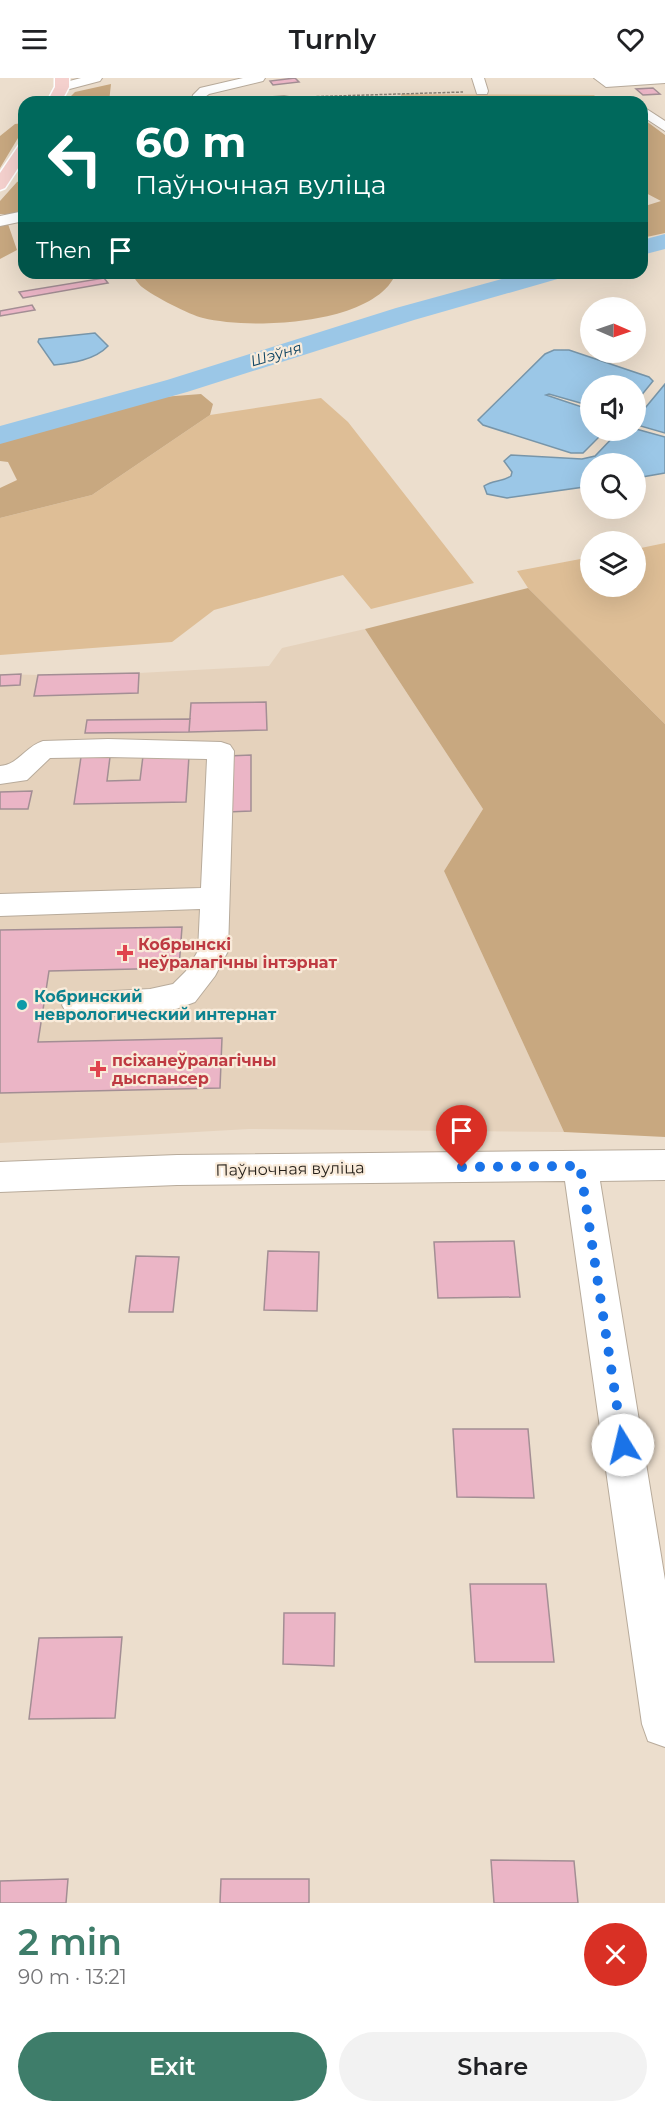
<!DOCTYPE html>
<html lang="en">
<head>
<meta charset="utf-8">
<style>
	:root { --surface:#fff; --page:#f2f2f2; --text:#202124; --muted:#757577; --accent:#3e7d6a }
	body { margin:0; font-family:Montserrat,sans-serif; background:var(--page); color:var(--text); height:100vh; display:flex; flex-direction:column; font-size:22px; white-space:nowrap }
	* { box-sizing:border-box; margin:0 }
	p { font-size:20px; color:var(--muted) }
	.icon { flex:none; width:33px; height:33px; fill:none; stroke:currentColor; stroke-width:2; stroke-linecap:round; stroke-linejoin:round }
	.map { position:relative; height:1825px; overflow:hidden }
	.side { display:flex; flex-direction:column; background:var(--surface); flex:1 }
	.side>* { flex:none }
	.guide { position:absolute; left:18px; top:18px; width:630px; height:183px; border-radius:18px; box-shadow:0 6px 24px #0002; background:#00695c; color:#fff; overflow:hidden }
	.needle { width:39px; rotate:92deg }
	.controls { position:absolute; left:580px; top:219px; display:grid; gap:12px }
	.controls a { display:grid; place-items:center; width:66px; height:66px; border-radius:50%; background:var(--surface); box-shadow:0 6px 24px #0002; font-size:30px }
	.pin { position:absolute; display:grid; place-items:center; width:51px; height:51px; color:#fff; margin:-62px -26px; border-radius:50% 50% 50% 0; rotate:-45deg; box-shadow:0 0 6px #0007 }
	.pin .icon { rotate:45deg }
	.me { position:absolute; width:66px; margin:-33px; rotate:351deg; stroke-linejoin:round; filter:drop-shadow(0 0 4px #0008) }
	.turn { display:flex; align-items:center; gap:21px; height:126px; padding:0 18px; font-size:27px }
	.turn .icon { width:78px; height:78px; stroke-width:2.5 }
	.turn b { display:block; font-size:42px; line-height:51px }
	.then { display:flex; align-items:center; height:57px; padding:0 18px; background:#0003; gap:12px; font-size:22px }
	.round { display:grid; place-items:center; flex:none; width:63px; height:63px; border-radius:32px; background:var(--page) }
	.head { display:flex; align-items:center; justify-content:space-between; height:102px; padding:0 18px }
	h1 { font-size:36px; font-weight:600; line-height:45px; color:var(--accent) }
	.button { display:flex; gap:12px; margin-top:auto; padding:12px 18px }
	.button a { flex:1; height:69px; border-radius:36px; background:var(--accent); color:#fff; font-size:24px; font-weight:600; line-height:69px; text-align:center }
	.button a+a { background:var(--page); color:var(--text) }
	header { display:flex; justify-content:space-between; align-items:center; height:78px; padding:0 18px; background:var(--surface); font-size:27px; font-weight:600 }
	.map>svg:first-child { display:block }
</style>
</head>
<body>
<header><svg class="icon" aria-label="menu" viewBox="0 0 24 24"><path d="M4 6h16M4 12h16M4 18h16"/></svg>Turnly<svg class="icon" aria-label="heart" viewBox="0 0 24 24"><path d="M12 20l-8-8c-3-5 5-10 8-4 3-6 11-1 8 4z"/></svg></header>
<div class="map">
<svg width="665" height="1825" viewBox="0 0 665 1825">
	<rect width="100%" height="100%" fill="#ecdecd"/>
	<path fill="#e5d2bc" d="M365 551 483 731 444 793 564 1054 249 1051 0 1065V596L38 597 139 595 269 588 282 570Z"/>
	<path fill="#debe96" d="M401 16 594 17 601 24H401Z
		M321 320 348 344 474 505 371 531 343 497 214 532 172 564 0 577V440L92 417 210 337Z
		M665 465V646L528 510 517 493 591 479V508H636V471Z"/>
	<path fill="#c8a880" d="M111 6 109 24H71L68 21 75 14Z
		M642 40 665 57V155L642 160V129L661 123 642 113Z
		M24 45V50L0 90V58L15 46Z
		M24 101V127L19 136H0V123L17 104Z
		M8 146 17 172 0 181V148Z
		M131 195H396C376 247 251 252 203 240 190 237 153 218 142 209 138 206 134 199 131 195Z
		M201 316 213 326 210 337 92 417 0 440V410L17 402 8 384 0 383V362L162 319Z
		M528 510 665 646V1059L564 1054 444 793 483 731 365 551Z"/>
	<path fill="#9bc7e7" stroke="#7795a9" stroke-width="1.5" d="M95 255 108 268C95 282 72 285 54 287L38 264 39 261Z
		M554 272H569L649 299 653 303 636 324V308H591V328L549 316 546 317 591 332V352L605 353 583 375H571L483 347 478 342 545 276Z
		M665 306V355L637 347 636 341Z
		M636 351 665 359V395L636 400V386H591V408L507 420 487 416 484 408C493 402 502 404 511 398L512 394 504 383 511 377 582 381 595 378 619 353Z"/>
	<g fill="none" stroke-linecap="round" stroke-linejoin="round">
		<path fill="#9bc7e7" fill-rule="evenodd" d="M665 156V171L642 177V162Z
			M524 195H565L561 200 414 242 187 314 0 366V348L167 302 396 230Z"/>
	</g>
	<path fill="#ebb5c6" stroke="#a38e94" stroke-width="1.5" d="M295 0 299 4 273 7 270 3Z
		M653 10 660 16 643 17 636 11Z
		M104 200 108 205 23 220 19 214Z
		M32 227 35 232 0 238V233Z
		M139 595 138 615 34 618 38 597Z
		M21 596 20 607 0 608V597Z
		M266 624 267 652 189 654 191 625Z
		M190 641 189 654 85 655 87 642Z
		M251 677V733L227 734 228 678Z
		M143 678H189L186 724 74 726 81 679H110L107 703 140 702Z
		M32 713 28 731H0V714Z
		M182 849 179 890 49 893 38 964 222 960 220 1010 0 1015V852Z
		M514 1163 520 1219 438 1220 434 1164Z
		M268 1173 319 1174 317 1233 264 1232Z
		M136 1178 179 1179 173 1234H129Z
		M453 1351H528L534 1420 457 1419Z
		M470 1506H546L554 1584H475Z
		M284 1535H335L334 1588 283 1586Z
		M122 1559 115 1640 29 1641 39 1560Z
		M491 1782 574 1783 578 1825H494Z
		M68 1801 66 1825H0V1803Z
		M221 1801H309V1825H220Z"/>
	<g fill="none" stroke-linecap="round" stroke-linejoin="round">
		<defs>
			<path id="minor" d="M81 0H102L100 3 62 13 56 9 58 6Z
				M243 0H265L263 3 209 16 205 19V24H191L193 17 200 10Z
				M472 0H484L488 13 487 16H477Z
				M594 0H665V5L606 9Z
				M284 18 289 19 291 24H254L261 20Z
				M642 28 665 43V53L642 38Z
				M24 133V143L0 148V138Z
				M108 661 221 664 230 667 234 673 228 873 215 898 195 924 176 931 133 937 78 939 67 936 62 927 67 918 78 915 150 911 173 906 186 893 198 873 200 831 0 838V816L201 810 207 681 108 679 50 680 27 702 0 706V688C18 687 26 668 43 663Z
				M665 1072V1102L600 1103 665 1502V1669L648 1663 642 1646 565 1103 177 1107 0 1114V1084L177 1077Z"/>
			<path id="major" d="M55 0H69V9L61 24H47L55 9Z
				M24 66V81L5 110 0 112V95L19 67Z"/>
		</defs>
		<use href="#minor" stroke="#b8ab9b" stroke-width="2"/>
		<use href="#major" stroke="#fff" stroke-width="3"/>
		<path stroke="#8c8276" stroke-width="1.5" stroke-dasharray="3 1.5" stroke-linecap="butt" d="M303 19 463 14"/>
		<use href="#minor" fill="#fff" fill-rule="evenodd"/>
		<use href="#major" fill="#f5d1ce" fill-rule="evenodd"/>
	</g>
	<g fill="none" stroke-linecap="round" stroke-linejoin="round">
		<path stroke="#1a73e8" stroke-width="10" stroke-dasharray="0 18" d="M462 1089 580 1088 623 1367"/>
	</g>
	<g fill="#e0444e" stroke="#f9ebda" stroke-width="2">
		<path d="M122 866h6v6h6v6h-6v6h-6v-6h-6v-6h6z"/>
		<path d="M95 982h6v6h6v6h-6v6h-6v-6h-6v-6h6z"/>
	</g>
	<circle fill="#0f9aa8" stroke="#f9ebda" stroke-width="2" cx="22" cy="927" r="6"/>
	<g text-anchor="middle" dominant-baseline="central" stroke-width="4.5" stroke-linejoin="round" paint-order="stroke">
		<g font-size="15" font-style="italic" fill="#0d4362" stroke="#f9ebda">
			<text transform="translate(276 276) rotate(-16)">Шэўня</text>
		</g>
		<g font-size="16" font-weight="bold" fill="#be3a42" stroke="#f9ebda" text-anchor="start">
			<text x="138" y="866">Кобрынскі<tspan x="138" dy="18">неўралагічны інтэрнат</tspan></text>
			<text x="112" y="982">псіханеўралагічны<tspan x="112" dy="18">дыспансер</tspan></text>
		</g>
		<g font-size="16" font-weight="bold" fill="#0d838f" stroke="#f9ebda" text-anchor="start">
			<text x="34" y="918">Кобринский<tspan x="34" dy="18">неврологический интернат</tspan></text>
		</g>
		<g font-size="16" fill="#241f19" stroke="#f9ebda">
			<text transform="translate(290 1091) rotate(-1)">Паўночная вуліца</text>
		</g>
	</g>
</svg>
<div class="controls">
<a><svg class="needle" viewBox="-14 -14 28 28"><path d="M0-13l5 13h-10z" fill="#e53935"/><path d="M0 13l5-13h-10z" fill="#757577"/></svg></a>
<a><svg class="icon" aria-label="sound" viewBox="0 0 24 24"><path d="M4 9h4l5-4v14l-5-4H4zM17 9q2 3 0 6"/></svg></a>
<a><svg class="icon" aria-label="search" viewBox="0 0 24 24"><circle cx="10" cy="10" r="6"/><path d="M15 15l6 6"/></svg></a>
<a><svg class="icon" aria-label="layers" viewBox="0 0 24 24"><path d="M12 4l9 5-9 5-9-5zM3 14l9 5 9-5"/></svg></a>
</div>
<div class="pin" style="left:462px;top:1089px;background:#d93025"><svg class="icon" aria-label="arrive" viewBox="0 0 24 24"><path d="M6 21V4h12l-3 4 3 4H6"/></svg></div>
<svg class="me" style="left:623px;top:1367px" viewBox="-20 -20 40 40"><circle r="19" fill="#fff"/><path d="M0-13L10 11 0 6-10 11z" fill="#1a73e8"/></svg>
<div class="guide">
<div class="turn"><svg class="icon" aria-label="left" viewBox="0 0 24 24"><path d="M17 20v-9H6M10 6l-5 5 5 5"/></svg><div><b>60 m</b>Паўночная вуліца</div></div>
<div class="then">Then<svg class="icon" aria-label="arrive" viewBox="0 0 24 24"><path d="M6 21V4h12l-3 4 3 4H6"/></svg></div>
</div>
</div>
<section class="side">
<div class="head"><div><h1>2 min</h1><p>90 m · 13:21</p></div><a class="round" style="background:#d93025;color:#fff"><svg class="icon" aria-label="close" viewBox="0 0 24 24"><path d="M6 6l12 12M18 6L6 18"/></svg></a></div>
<div class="button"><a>Exit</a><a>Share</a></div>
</section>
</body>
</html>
